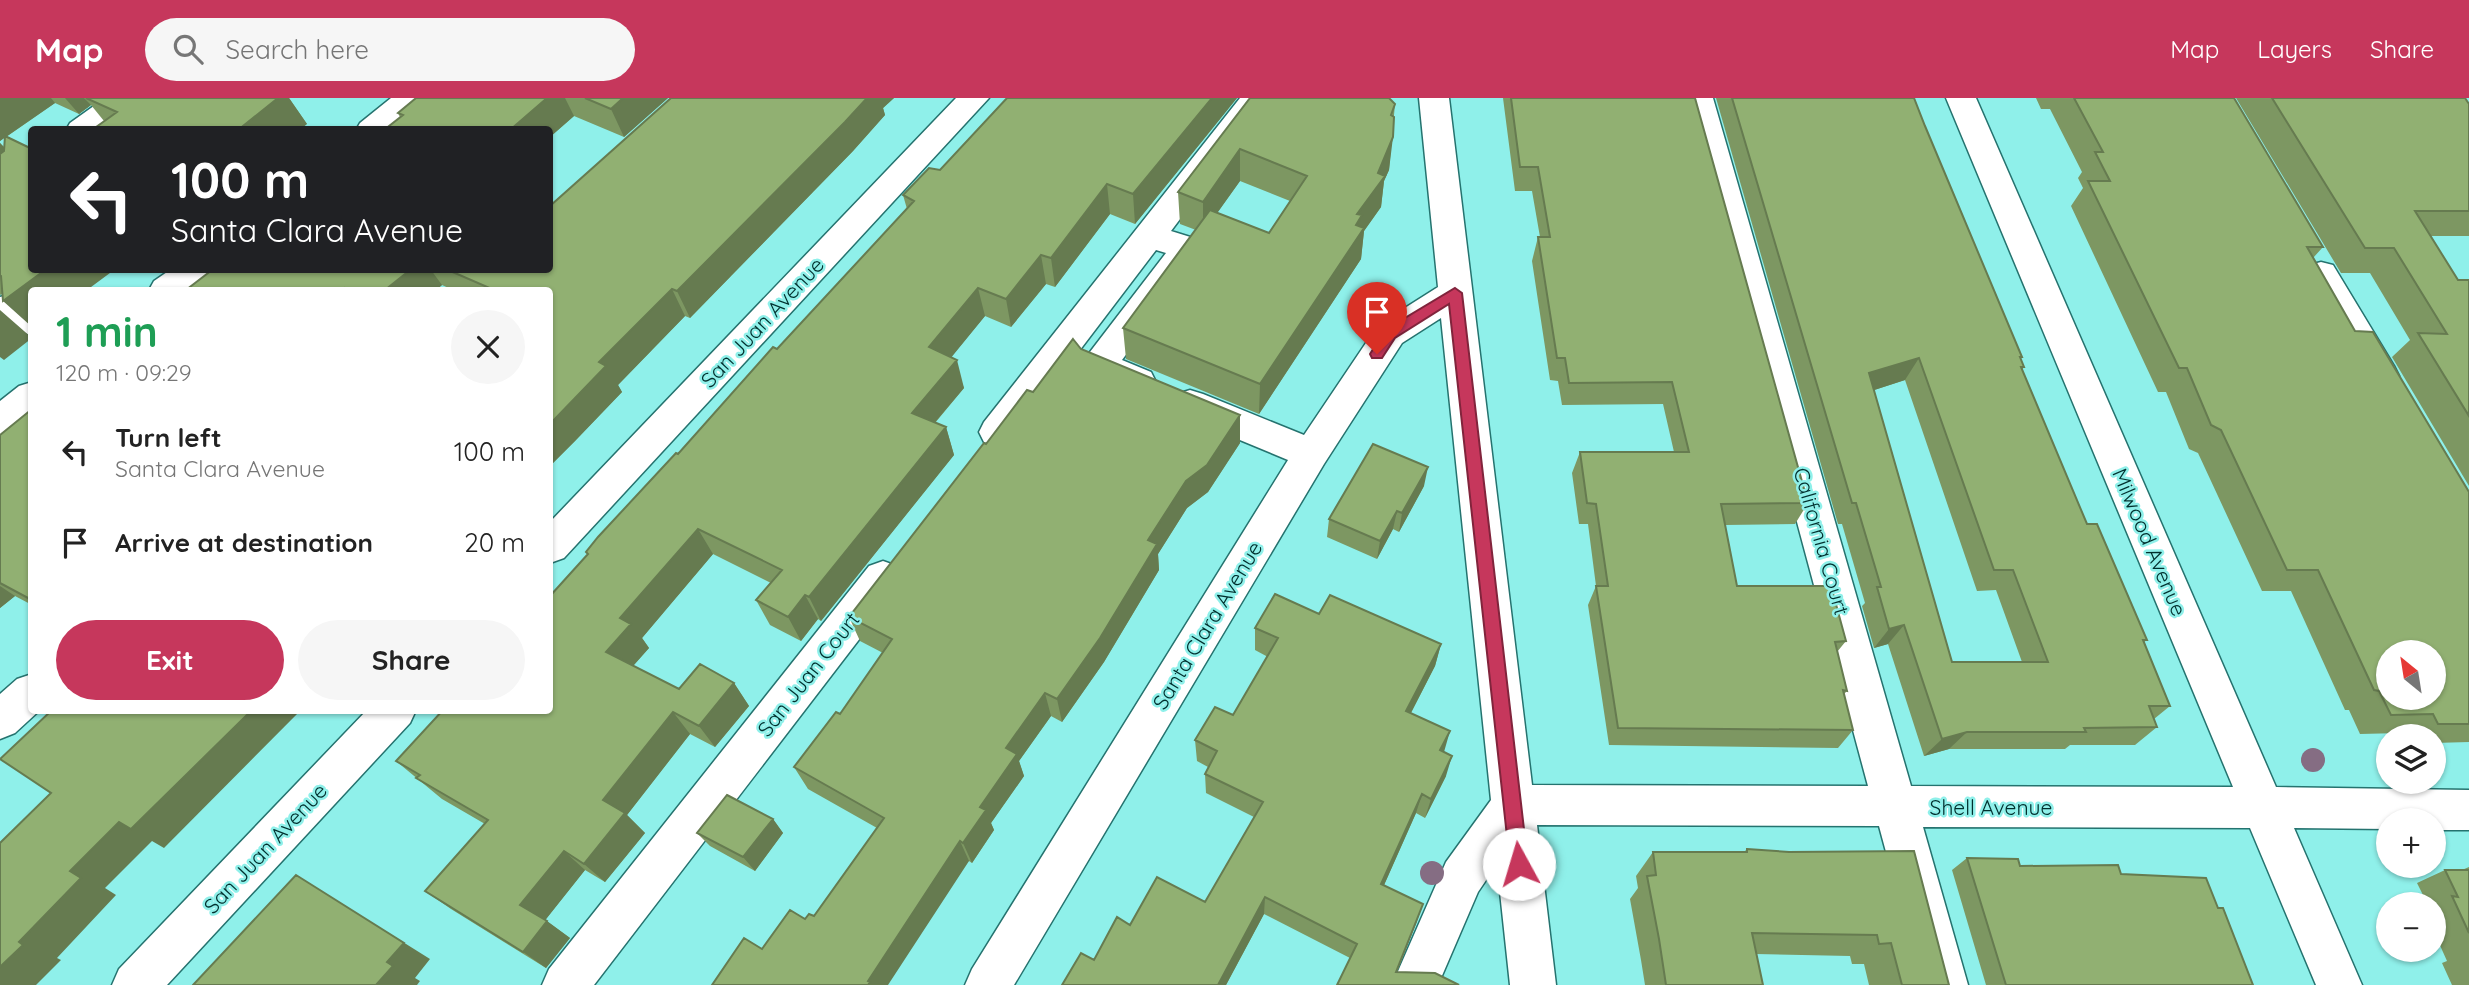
<!DOCTYPE html>
<html lang="en">
<head>
<meta charset="utf-8">
<style>
	:root { --surface:#fff; --page:#f6f6f6; --text:#222; --muted:#767676; --accent:#c6375c }
	body { margin:0; font-family:Quicksand,sans-serif; background:var(--page); color:var(--text); height:100vh; display:flex; flex-direction:column; font-size:26px; white-space:nowrap }
	* { box-sizing:border-box; margin:0 }
	p { font-size:23px; color:var(--muted) }
	.icon { flex:none; width:38px; height:38px; fill:none; stroke:currentColor; stroke-width:2; stroke-linecap:round; stroke-linejoin:round }
	.map { position:relative; flex:1; overflow:hidden }
	.drawer { position:absolute; left:28px; top:189px; width:525px; height:427px; display:flex; flex-direction:column; background:var(--surface); border-radius:7px; box-shadow:0 2px 5px #0004 }
	.drawer>* { flex:none }
	.banner { position:absolute; left:28px; top:28px; width:525px; height:147px; border-radius:7px; box-shadow:0 2px 5px #0004; background:#202124; color:#fff; overflow:hidden }
	.needle { width:46px; rotate:330deg }
	.fabs { position:absolute; left:2376px; top:542px; display:grid; gap:14px }
	.fabs a { display:grid; place-items:center; width:70px; height:70px; border-radius:50%; background:var(--surface); box-shadow:0 2px 5px #0004; font-size:35px }
	.pin { position:absolute; display:grid; place-items:center; width:60px; height:60px; color:#fff; margin:-72px -30px; border-radius:50% 50% 50% 0; rotate:-45deg; box-shadow:0 0 7px #0007 }
	.pin .icon { rotate:45deg }
	.me { position:absolute; width:77px; margin:-38px; rotate:354deg; stroke-linejoin:round; filter:drop-shadow(0 0 5px #0008) }
	.turn { display:flex; align-items:center; gap:24px; height:147px; padding:0 28px; font-size:32px }
	.turn .icon { width:91px; height:91px; stroke-width:2.5 }
	.turn b { display:block; font-size:49px; line-height:60px }
	.round { display:grid; place-items:center; flex:none; width:74px; height:74px; border-radius:37px; background:var(--page) }
	.headline { display:flex; align-items:center; justify-content:space-between; height:119px; padding:0 28px }
	h1 { font-size:42px; font-weight:800; line-height:52px; color:#1e9e55 }
	.cta { display:flex; gap:14px; margin-top:auto; padding:14px 28px }
	.cta a { flex:1; height:80px; border-radius:42px; background:var(--accent); color:#fff; font-size:28px; font-weight:800; line-height:80px; text-align:center }
	.cta a+a { background:var(--page); color:var(--text) }
	ul { padding:0; list-style:none }
	li { display:flex; align-items:center; gap:21px; height:91px; padding:0 28px }
	li div { flex:1 }
	li b { display:block; font-size:26px }
	li em { font-style:normal }
	header { display:flex; align-items:center; gap:42px; box-sizing:border-box; height:98px; padding:0 35px; background:var(--accent); color:#fff }
	header strong { font-size:33px }
	nav { display:flex; gap:38px; margin-inline-start:auto; font-size:24px }
	.search { width:490px; height:63px; background:var(--page); display:flex; align-items:center; gap:18px; box-sizing:border-box; padding:0 24px; border-radius:38px; color:var(--muted); font-size:26px }
	.map>svg:first-child { display:block }
</style>
</head>
<body>
<header>
<strong>Map</strong>
<div class="search"><svg class="icon" aria-label="search" viewBox="0 0 24 24"><circle cx="10" cy="10" r="6"/><path d="M15 15l6 6"/></svg>Search here</div>
<nav><a>Map</a><a>Layers</a><a>Share</a></nav>
</header>
<div class="map">
<svg width="2469" height="887" viewBox="0 0 2469 887">
	<rect width="100%" height="100%" fill="#8ff0ea"/>
	<g fill="none" stroke-linecap="round" stroke-linejoin="round">
		<defs>
			<path id="minor" d="M105 0H141L137 7 103 32H66L70 25Z
				M391 0H426L422 7 392 32H356L360 25Z
				M956 0H989L564 460 550 465V424Z
				M1240 0H1271L1171 133 1200 142 1205 150 1122 262 1151 274 1156 284 1151 294 1138 298 1125 294 1086 277 1080 267 1166 155 1156 152 1010 344 997 349 984 344 979 334 984 324Z
				M1419 0H1449L1532 687 1868 688 1683 0H1713L1911 688 2233 689 1946 0H1976L2276 689 2469 692V732H2434V723H2389V731L2294 730 2362 887H2316L2250 730 1923 729 1968 887H1922L1879 728 1537 727 1556 887H1510L1497 766 1478 794 1438 887H1392L1446 764 1491 702 1441 220 1402 245 1324 366 1014 887H965L972 871 1288 362 1177 316 1172 306 1177 296 1190 292 1203 296 1304 337 1378 227 1438 189Z
				M2321 164 2333 167 2394 268 2399 278 2394 288 2381 292 2368 288 2304 176 2309 167Z
				M170 172H210C195 198 175 192 149 192L154 183Z
				M4 198 32 210V238L0 224V199Z
				M32 284V318L13 333 0 337V303L19 288Z
				M883 463 897 468 903 480 897 492 594 887H542L549 871 869 468Z
				M32 576V612H40L15 635 0 641V596L17 581Z
				M367 612H416L410 625 167 887H112L119 871Z"/>
		</defs>
		<use href="#minor" stroke="#25736f" stroke-width="3"/>
		<use href="#minor" fill="#fff" fill-rule="evenodd"/>
	</g>
	<g fill="#856d83">
		<circle cx="2313" cy="662" r="12"/>
		<circle cx="1432" cy="775" r="12"/>
	</g>
	<path fill="#7d9762" fill-rule="evenodd" d="M0 0H289L307 26 104 23 91 7 79 16 55 5 6 39 2 196 0 197V45L4 49 5 39 0 43Z
		M416 0H668L624 39 574 18 550 39V32L400 19 398 15Z
		M671 0H894L883 10 885 17 853 53 690 220 685 218 618 287 622 294 575 343 550 368V192H453L442 187 436 192H186L212 172H550Z
		M1007 0H1237L1135 126 1110 116 1055 189 1046 186 1011 229 985 218 951 259 964 290 935 325 946 329 954 357 821 523 818 521 801 543 770 527 756 502 771 485 713 456 642 540 649 550 633 568 679 591 734 585 749 608 715 649 690 636 627 717 645 735 605 784 585 772 545 822 570 840 546 870 451 811 425 793 485 726 442 701 396 663 588 457 586 454 777 251 907 111 903 97 940 72Z
		M1250 0 1395 6 1389 72 1384 83 1381 109 1364 133 1361 161 1259 316 1126 261 1123 230 1196 132 1180 126 1178 94ZM1240 83 1290 103 1269 135 1217 115Z
		M1503 0H1695L1808 405 1795 426 1725 427 1737 488 1846 543 1837 554 1847 593 1844 596 1853 632 1838 650 1609 647 1588 507 1596 488 1588 426H1579L1572 375 1580 354H1674L1663 306 1562 307 1558 283 1550 282 1532 163 1538 139H1540L1532 93H1515Z
		M1716 0H1914L1925 28 2022 259 2021 261 2024 269 2022 272 2087 426 2147 542 2144 544 2170 608 2154 621 2157 629 2135 647H2070L2065 651H1949L1924 658 1888 546 1874 550 1862 508 1865 505 1842 426H1838ZM1905 282 1977 493 1996 492 2022 564H1952L1874 292Z
		M2036 0H2234L2323 149 2313 160 2355 233 2469 394V644L2434 645V639H2403L2401 635 2360 636 2349 612H2345L2291 493H2262L2198 355 2189 351 2166 294H2158L2071 108 2083 90 2078 80 2082 74 2050 11H2041Z
		M2236 0H2465L2469 6V138H2431L2458 182H2469V388L2392 259 2410 242 2370 175H2341Z
		M1081 251 1240 317V345L1208 394 1187 410 1158 456 1159 472 1104 564 1062 624 1051 618 1019 663 1024 678 991 725 994 732 972 765 969 763 762 851 805 821 814 818 877 730 808 691 794 669 840 616 883 555 860 543 849 519 986 346 1033 294Z
		M32 311V507L15 498 0 510V337Z
		M1424 388 1399 434 1393 431 1377 461 1327 439 1329 421Z
		M1319 516 1441 546 1435 568 1411 615 1444 654 1446 678 1425 720 1416 715 1384 787 1417 823 1397 874 1337 887 1350 860 1264 816 1226 887H1062L1094 862 1130 827 1205 804 1254 719 1206 695 1205 676 1208 669 1197 663 1195 642 1233 617 1268 559 1255 552V530Z
		M773 721 783 735 755 773 710 748 697 735Z
		M1747 751 1789 754 1949 887H1869L1864 866H1852L1850 858 1756 856 1763 887H1645L1641 862 1630 801 1638 790 1636 778 1653 754H1744Z
		M1967 760 2020 768 2121 776 2218 810 2253 887H1986L1952 772Z
		M2469 769V887H2452L2442 865 2447 863 2434 834V807H2428L2417 785 2445 772H2462Z"/>
	<path fill="#667b50" d="M0 0H51L55 5 0 43Z
		M65 0H84L91 7 79 16Z
		M278 0H289L307 26 300 32H238Z
		M547 0H565L574 18 550 39V32H510Z
		M623 0H668L624 39 611 11Z
		M867 0H894L883 10 885 17 853 53 690 220 677 193Z
		M1212 0H1237L1135 126 1133 96Z
		M1393 39 1389 72 1384 83 1381 109 1364 133 1361 161 1259 316 1260 286 1378 75Z
		M0 45 14 60 0 70Z
		M1240 51V83L1203 135V104Z
		M1107 86 1110 116 1055 189 1051 160Z
		M1041 157 1046 186 1011 229 1006 201Z
		M45 172H114L87 192H32V229L3 203Z
		M410 172H431L442 187 436 192H385Z
		M978 190 985 218 937 277 929 249Z
		M672 191 685 218 618 287 622 294 575 343 550 368V326L599 264Z
		M0 212 32 240 4 262 0 259Z
		M1919 260 1905 282 1856 298 1869 275Z
		M957 262 964 290 920 342 912 315Z
		M1240 317V345L1208 394 1187 410 1158 456 1159 472 1104 564 1062 624 1057 601 1148 442 1186 383Z
		M946 329 954 357 821 523 809 499Z
		M1428 369 1424 388 1399 434 1402 415Z
		M1397 413 1393 431 1377 461 1380 443Z
		M698 431 713 456 642 540 649 550 625 577 606 554 620 520Z
		M0 488 15 498 0 510Z
		M805 497 818 521 801 543 788 519Z
		M1904 527 1888 546 1874 550 1889 531Z
		M1441 546 1435 568 1401 634 1406 613Z
		M734 585 749 608 715 649 699 628Z
		M1045 595 1051 618 1019 663 1024 678 991 725 994 732 972 765 963 745 980 709 1006 650Z
		M252 612H301L164 750 152 743 105 790 116 797 57 860 61 862 36 887H0V869L70 773 119 724Z
		M673 614 690 636 627 717 645 735 605 784 584 766 603 702Z
		M1450 633 1444 654 1440 652Z
		M1967 634 1949 651 1924 658 1942 641Z
		M1452 658 1446 678 1425 720 1431 701Z
		M1422 696 1416 715 1377 803 1381 786Z
		M773 721 783 735 755 773 743 759Z
		M960 743 969 763 888 887H868V883Z
		M564 753 585 772 543 825 520 807Z
		M296 777 430 861 415 880 420 883 417 887H376L387 864Z
		M1265 799 1264 816 1226 887H1218Z
		M1423 806 1417 823 1391 887 1396 874Z
		M547 823 570 840 546 870 523 854Z"/>
	<path fill="#91b072" stroke="#667b50" stroke-width="2" fill-rule="evenodd" d="M86 0H278L238 32H92L117 14Z
		M416 0H547L510 32H384L403 17 398 15Z
		M585 0H623L611 11Z
		M671 0H867L845 24 677 193 672 191 599 264 606 268 550 326V192H494L448 172H550V108Z
		M1007 0H1212L1133 96 1107 86 1051 160 1041 157 1006 201 978 190 929 249 957 262 912 315 946 329 809 499 805 497 788 519 756 502 782 472 698 431 620 520 631 526 606 554 679 591 700 566 734 585 699 628 673 614 603 702 625 715 584 766 564 753 520 807 547 823 523 854 425 793 488 722 416 680 420 677 396 663 443 612H550V498L588 456 586 454 598 439 676 355 678 356 773 249 777 251 914 103 903 97 929 70 940 72Z
		M1250 0H1389L1395 6 1391 17 1394 19 1393 39 1378 75 1385 78 1357 116 1362 117 1356 127 1364 130 1260 286 1123 230 1210 112 1269 135 1307 78 1240 51 1203 104 1178 94Z
		M1511 0H1695L1808 405 1721 406 1737 488H1831L1846 543 1835 544 1847 593 1843 592 1853 632 1618 630 1596 488H1608L1596 406 1587 405 1580 354H1689L1672 284 1569 285 1565 260H1557L1538 139H1550L1538 69H1520Z
		M1732 0H1914L1925 28 2022 259H2020L2024 269H2021L2087 426H2097L2147 542H2143L2170 608H2149L2157 629 2084 630 2086 634H1967L1942 641 1904 527 1889 531 1877 489H1881L1856 405H1852ZM1919 260 1994 472H2013L2048 564H1952L1869 275Z
		M2074 0H2234L2323 149H2307L2355 233 2373 234 2469 394V626H2438L2433 616 2391 617 2379 593 2374 592 2318 472H2287L2221 332 2211 327 2187 270H2179L2088 83H2110L2095 54H2103ZM2389 555H2434V600H2389Z
		M2272 0H2465L2469 6V113H2415L2458 182H2469V318L2418 235 2447 236 2394 150H2365Z
		M5 38 32 51V172H45L3 203 1 178 0 177V56L4 53Z
		M212 172H410L385 192H350L345 190 343 192H186Z
		M1073 241 1081 251 1240 317 1207 367 1186 383 1148 442 1157 446 1100 540 1057 601 1045 595 1006 650 1017 656 980 709 986 712 963 745 960 743 868 883 870 884 868 887H712L744 840 762 851 790 812 805 821 809 816 814 818 884 720 794 669 836 614 840 616 892 541 849 519 984 345 986 346 1027 292 1033 294Z
		M32 311V497L28 500 0 485V337Z
		M1373 346 1428 369 1402 415 1397 413 1380 443 1329 421Z
		M1275 496 1319 516 1330 497 1441 546 1406 613 1450 633 1440 652 1452 658 1431 701 1422 696 1381 786 1423 806 1396 874 1435 875 1459 887H1337L1357 846 1265 799 1218 887H1062L1081 855 1094 862 1117 819 1130 827 1157 779 1205 804 1263 704 1205 676 1217 653 1195 642 1215 609 1233 617 1278 540 1255 530Z
		M52 612H252L131 731 119 724 70 773 81 780 19 844 23 847 0 869V745L51 695 0 661Z
		M727 697 773 721 743 759 697 735Z
		M1747 751 1789 754 1914 753 1949 887H1902L1891 845 1879 846 1877 837 1752 835 1763 887H1666L1659 841 1647 778 1656 777 1653 754H1747Z
		M1967 760 2018 761 2020 768 2118 767 2121 776 2206 780 2218 810H2223L2253 887H2006Z
		M2445 772H2469V835L2452 798 2458 799Z
		M296 777 404 845 387 864 393 868 376 887H193Z"/>
	<path fill="#c6375c" stroke="#81243c" stroke-width="2" d="M1455 190 1462 195 1528 766 1526 772 1519 775 1513 772 1510 766 1449 206 1395 240 1382 260H1372L1370 256 1385 232Z"/>
	<g text-anchor="middle" dominant-baseline="central" stroke-width="5" stroke-linejoin="round" paint-order="stroke">
		<g font-size="21" fill="#012f2d" stroke="#8ff0ea">
			<text transform="translate(762 224) rotate(-47)">San Juan Avenue</text>
			<text transform="translate(1822 443) rotate(74)">California Court</text>
			<text transform="translate(2150 444) rotate(67)">Milwood Avenue</text>
			<text transform="translate(1207 527) rotate(-59)">Santa Clara Avenue</text>
			<text transform="translate(808 576) rotate(-52)">San Juan Court</text>
			<text x="1991" y="709">Shell Avenue</text>
			<text transform="translate(265 750) rotate(-47)">San Juan Avenue</text>
		</g>
	</g>
</svg>
<div class="fabs">
<a><svg class="needle" viewBox="-14 -14 28 28"><path d="M0-13l5 13h-10z" fill="#e53935"/><path d="M0 13l5-13h-10z" fill="#767676"/></svg></a>
<a><svg class="icon" aria-label="layers" viewBox="0 0 24 24"><path d="M12 4l9 5-9 5-9-5zM3 14l9 5 9-5"/></svg></a>
<a>+</a>
<a>−</a>
</div>
<div class="pin" style="left:1377px;top:256px;background:#d93025"><svg class="icon" aria-label="arrive" viewBox="0 0 24 24"><path d="M6 21V4h12l-3 4 3 4H6"/></svg></div>
<svg class="me" style="left:1519px;top:766px" viewBox="-20 -20 40 40"><circle r="19" fill="#fff"/><path d="M0-13L10 11 0 6-10 11z" fill="#c6375c"/></svg>
<div class="banner">
<div class="turn"><svg class="icon" aria-label="left" viewBox="0 0 24 24"><path d="M17 20v-9H6M10 6l-5 5 5 5"/></svg><div><b>100 m</b>Santa Clara Avenue</div></div>
</div>
<section class="drawer">
<div class="headline"><div><h1>1 min</h1><p>120 m · 09:29</p></div><a class="round"><svg class="icon" aria-label="close" viewBox="0 0 24 24"><path d="M6 6l12 12M18 6L6 18"/></svg></a></div>
<ul>
<li><svg class="icon" aria-label="left" viewBox="0 0 24 24"><path d="M17 20v-9H6M10 6l-5 5 5 5"/></svg><div><b>Turn left</b><p>Santa Clara Avenue</p></div><em>100 m</em></li>
<li><svg class="icon" aria-label="arrive" viewBox="0 0 24 24"><path d="M6 21V4h12l-3 4 3 4H6"/></svg><div><b>Arrive at destination</b></div><em>20 m</em></li>
</ul>
<div class="cta"><a>Exit</a><a>Share</a></div>
</section>
</div>
</body>
</html>
